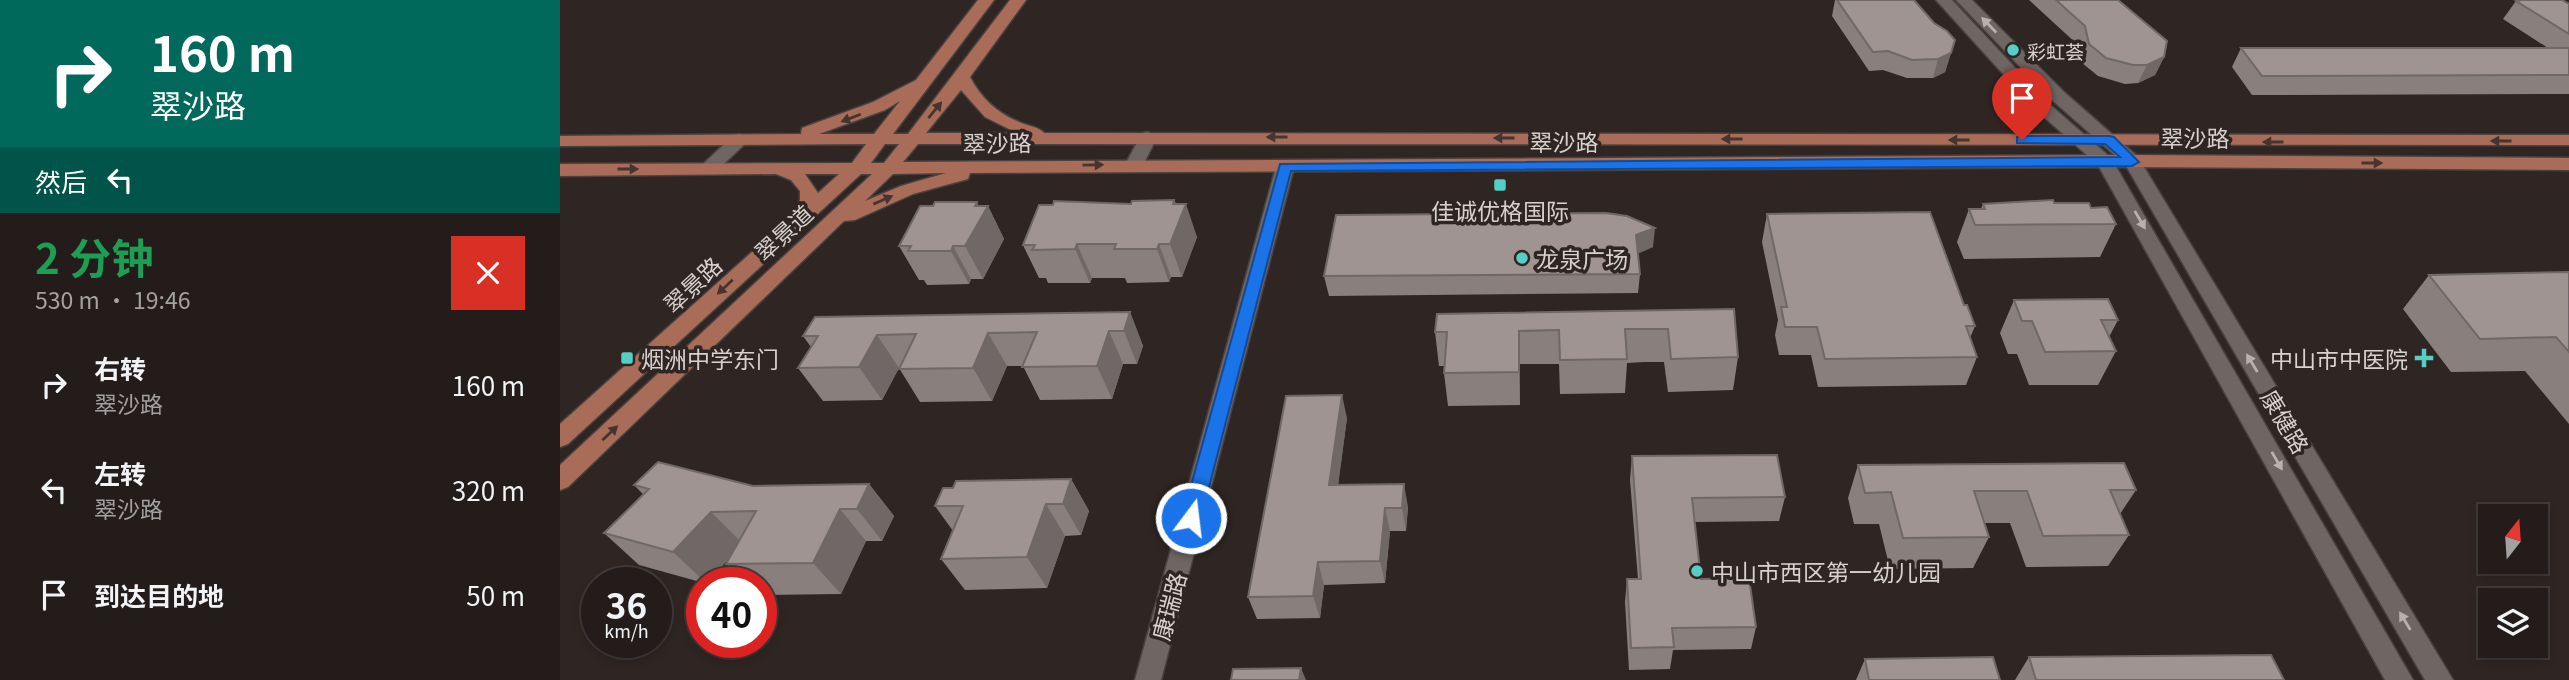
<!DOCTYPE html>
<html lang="zh">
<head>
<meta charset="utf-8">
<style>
	:root { --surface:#231c1a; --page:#2f2927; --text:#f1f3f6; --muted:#a3a1a2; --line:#403a39 }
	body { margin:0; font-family:Georgia,"Noto Sans SC",serif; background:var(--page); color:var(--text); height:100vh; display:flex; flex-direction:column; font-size:26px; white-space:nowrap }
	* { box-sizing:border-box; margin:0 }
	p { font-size:23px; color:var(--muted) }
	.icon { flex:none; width:38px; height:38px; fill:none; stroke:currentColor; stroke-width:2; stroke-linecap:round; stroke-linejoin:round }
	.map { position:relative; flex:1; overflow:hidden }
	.panel { display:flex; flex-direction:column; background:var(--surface); width:560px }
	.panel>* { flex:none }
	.top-card { background:#00695c; color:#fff; overflow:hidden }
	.needle { width:46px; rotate:17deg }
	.controls { position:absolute; left:1918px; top:504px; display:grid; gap:14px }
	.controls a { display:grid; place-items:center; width:70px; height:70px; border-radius:0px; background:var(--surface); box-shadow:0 4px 10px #0003,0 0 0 2px var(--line); font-size:35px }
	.speed { position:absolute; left:21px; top:567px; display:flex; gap:14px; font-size:35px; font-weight:700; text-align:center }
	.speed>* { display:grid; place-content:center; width:91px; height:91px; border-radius:50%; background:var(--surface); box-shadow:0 4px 10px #0003,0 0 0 2px var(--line); line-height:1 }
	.speed small { font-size:18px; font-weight:400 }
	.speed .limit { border:10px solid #d22; background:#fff; color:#111 }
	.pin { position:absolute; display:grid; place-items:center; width:60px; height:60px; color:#fff; margin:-72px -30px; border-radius:50% 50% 50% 0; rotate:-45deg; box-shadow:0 0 7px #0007 }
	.pin .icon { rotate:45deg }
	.me { position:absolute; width:77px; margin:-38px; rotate:15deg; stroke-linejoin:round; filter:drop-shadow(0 0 5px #0008) }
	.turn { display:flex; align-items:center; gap:24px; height:147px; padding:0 35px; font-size:32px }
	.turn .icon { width:91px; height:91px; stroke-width:2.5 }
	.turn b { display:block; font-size:49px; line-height:60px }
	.then { display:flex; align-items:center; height:66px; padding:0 35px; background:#0003; gap:14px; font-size:26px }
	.round { display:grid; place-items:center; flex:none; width:74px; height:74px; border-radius:0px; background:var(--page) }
	.overview { display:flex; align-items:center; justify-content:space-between; height:119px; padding:0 35px }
	h1 { font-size:42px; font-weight:700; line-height:52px; color:#1e9e55 }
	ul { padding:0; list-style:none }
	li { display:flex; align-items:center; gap:21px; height:105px; padding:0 35px }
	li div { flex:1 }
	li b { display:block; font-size:26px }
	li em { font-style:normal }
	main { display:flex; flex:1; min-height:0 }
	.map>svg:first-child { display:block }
</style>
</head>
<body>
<main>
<section class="panel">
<div class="top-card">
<div class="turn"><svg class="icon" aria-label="right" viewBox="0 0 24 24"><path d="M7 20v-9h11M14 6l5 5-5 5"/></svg><div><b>160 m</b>翠沙路</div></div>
<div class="then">然后<svg class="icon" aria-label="left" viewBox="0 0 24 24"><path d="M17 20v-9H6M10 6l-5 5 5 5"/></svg></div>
</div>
<div class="overview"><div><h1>2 分钟</h1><p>530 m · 19:46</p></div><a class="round" style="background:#d93025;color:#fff"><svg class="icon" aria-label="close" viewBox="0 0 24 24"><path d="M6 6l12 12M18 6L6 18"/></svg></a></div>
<ul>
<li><svg class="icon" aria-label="right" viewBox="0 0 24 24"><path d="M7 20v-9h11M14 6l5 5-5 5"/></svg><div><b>右转</b><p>翠沙路</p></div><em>160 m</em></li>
<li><svg class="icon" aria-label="left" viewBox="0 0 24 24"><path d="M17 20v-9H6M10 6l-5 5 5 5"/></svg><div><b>左转</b><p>翠沙路</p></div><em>320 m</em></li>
<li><svg class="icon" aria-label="arrive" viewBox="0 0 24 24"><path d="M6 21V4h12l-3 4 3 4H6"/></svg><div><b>到达目的地</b></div><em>50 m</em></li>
</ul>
</section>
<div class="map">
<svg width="2009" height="680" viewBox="0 0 2009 680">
	<rect width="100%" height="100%" fill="#2f2623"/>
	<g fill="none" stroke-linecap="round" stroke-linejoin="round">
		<defs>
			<path id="minor" d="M1376 0H1392L1487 102 1551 158 1853 680H1825L1538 165 1475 109Z
				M1396 0H1412L1504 92 1578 157 1893 680H1865L1565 164 1492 100Z
				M588 132 597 137 583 165 580 169H568L565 165 582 133Z
				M180 134 189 139 186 143 154 173H142L139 169 142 165 174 135Z
				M725 161 734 167 601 680H575L716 167Z"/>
			<path id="major" d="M418 0H434L333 134H348L450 0H466L410 77C421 98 437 113 459 122 467 126 478 126 484 133L2009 135V145L358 144 343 162 1572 155 2009 158V170L1572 167 410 173 408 179 353 194 295 220 284 221 8 487 0 490V465L312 174H301L8 444 0 447V424L231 217 240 200V191L231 180 216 174 0 176V164L292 163 306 144 0 146V136L241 134 242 128 313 102 356 80ZM401 90 425 117 457 133H366ZM340 101 314 134H259L325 110ZM325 144H339L324 163H311ZM386 173 341 186 305 201 333 174ZM245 174H279L258 193Z"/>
		</defs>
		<use href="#minor" stroke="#494240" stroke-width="3"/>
		<use href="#major" stroke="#494240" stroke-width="3"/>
		<use href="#minor" fill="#6f6562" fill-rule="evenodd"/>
		<use href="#major" fill="#a86c58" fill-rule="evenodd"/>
	</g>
	<path fill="#897f7d" d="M1275 0H1354L1374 23 1395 40 1385 72 1373 78H1347L1323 70 1309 71 1272 16Z
		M1469 0H1558L1604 57 1595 75 1578 83 1565 84 1538 76 1522 63 1518 45Z
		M1956 1 2009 4V94L1692 95 1672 67 1681 48H1988L1943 19Z
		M614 200 637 237 622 277H611L609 282 567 283 565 278H532L530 283H488L486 278H479L463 245 571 204Z
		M1494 203 1531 208 1556 224 1540 257 1404 259 1397 242 1409 209H1421L1423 204Z
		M419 206H428L444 239 423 279H411L409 284 367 285 364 280H359L339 246Z
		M1207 214 1404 305 1415 326 1410 338 1417 357 1406 385 1258 387 1251 355H1219L1215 335 1218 320 1202 242Z
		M1093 247 1078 253 1080 274 1078 293 769 296 764 276Z
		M2009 272V424L1965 371 1891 372 1843 309 1869 275Z
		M1454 300 1558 320 1549 337 1556 351 1538 385H1469L1457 354H1448L1440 333Z
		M1174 309 1178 357 1173 390 1108 392 1104 362H1084L1067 363 1065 393 1000 394 999 364H960V405L888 406 884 373 885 366H879L875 332Z
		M570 312 583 346 577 364H563L552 399 480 400 463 366H447L432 401 360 402 339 368 322 400 263 401 238 368 251 347 243 336Z
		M787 418 778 485 848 507 846 531H830L825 583 764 585 760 618 697 619 688 597Z
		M1072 456 1225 497 1219 521 1135 522 1141 579 1196 627 1191 649 1113 650 1110 669 1069 670 1065 602 1067 579H1078L1070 480Z
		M1298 465 1576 490 1560 514 1569 535 1548 566 1466 567 1450 523H1424L1429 537 1413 568 1330 569 1319 524H1294L1288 498Z
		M511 479 529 511 521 535 505 536 487 588 405 590 381 559 393 531 375 506Z
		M309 484 334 516 322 541H306L281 594 201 595V583H185L166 564 171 556 147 583H144L79 565 44 533 83 494 74 485 193 486Z
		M1469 657 1724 680H1455Z
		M1305 659 1440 680H1296Z"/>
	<path fill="#6f6866" d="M1391 53 1385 72 1373 78 1378 59Z
		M1604 57 1595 75 1578 83 1587 65Z
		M614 200 620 219 626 204 637 237 622 277 610 244Z
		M417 202 423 214 428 206 444 239 423 279 405 246 415 206Z
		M1095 228 1093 247 1075 255 1076 235Z
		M517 244 532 278 530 283 515 249Z
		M599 244 611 277 609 282 597 249Z
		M393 246 411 279 409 284 391 251Z
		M570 312 583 346 577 364 564 331Z
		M549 331 563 364 552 399 537 366Z
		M959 331 960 364V405L959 372Z
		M428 333 447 366 432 401 413 368Z
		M317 335 339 368 322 400 299 367Z
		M782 395 787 418 775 508 769 485Z
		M511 479 529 511 521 535 503 504Z
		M309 484 334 516 322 541 297 509Z
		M844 484 848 507 846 531 842 508Z
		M486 504 505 536 487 588 467 557Z
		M825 508 830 531 825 583 820 561Z
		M280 509 306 541 281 594 253 563Z
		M151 512 182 543 146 583 113 552Z
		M758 562 764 585 760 618 753 596Z
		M741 668 746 680H739Z"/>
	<path fill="#9f9491" stroke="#6f6866" stroke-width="2" d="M1277 0H1354L1374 23 1387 31 1395 40 1391 53 1378 59 1352 60 1328 51 1313 52Z
		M1496 0H1558L1607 41 1604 57 1587 65H1573L1546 58 1529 44 1525 26Z
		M1962 0H2002L2009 4V34L1956 1Z
		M1681 48H2009V75L1702 76Z
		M614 200 613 204H626L610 244H599L597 249H554L556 244H517L515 249 472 250 475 245H463L479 205H493L494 201 571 204 572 201Z
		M1493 200 1494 203H1529L1531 208 1547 207 1556 224 1415 225 1409 209H1425L1423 204Z
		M375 202H417L415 206H428L405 246H393L391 251H348L351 246H339L360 206H373Z
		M1370 212 1404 305H1407L1415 326H1406L1417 357 1265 359 1257 327H1225L1221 307H1227L1207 214Z
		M1046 213 1067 216 1095 228 1076 235 1080 274 764 276 776 215Z
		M2009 272V352L1996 337 1920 339 1869 275Z
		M1548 299 1558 320H1541L1556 351 1485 352 1472 321H1462L1454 300Z
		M1174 309 1178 357 1111 359 1108 329H1065L1067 359 1000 360 999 330 959 331V372L884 373 887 332H875L877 314Z
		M570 312 564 331H549L537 366 462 367 477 332 428 333 413 368 339 369 356 334 317 335 299 367 238 368 258 336H243L255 317Z
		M782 395 769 485 844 484 842 508H825L820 561 758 562 753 596 688 597 726 396Z
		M1217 455 1225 497 1132 498 1141 579 1189 578 1196 627 1112 628 1114 647 1071 648 1067 579H1081L1072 456Z
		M98 462 193 486 309 484 297 509H280L253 563 166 564 196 511 151 512 113 552 44 533 89 489 74 485Z
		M1564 463 1576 490H1550L1569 535 1483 536 1467 491H1414L1429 537 1343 538 1331 492 1305 493 1298 465Z
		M511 479 503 504H486L467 557 381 559 403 506H375L383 488H393L396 481Z
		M1711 655 1724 680H1476L1469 657Z
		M1433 657 1440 680H1309L1305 659Z
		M741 668 739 680H671L673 669Z"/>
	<defs><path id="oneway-solid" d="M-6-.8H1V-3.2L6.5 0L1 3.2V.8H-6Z" transform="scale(1.75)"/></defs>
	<g fill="#b8b1af">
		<use href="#oneway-solid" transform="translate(1429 25) rotate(-134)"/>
		<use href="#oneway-solid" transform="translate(1580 220) rotate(60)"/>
		<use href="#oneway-solid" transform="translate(1692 363) rotate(-121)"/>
		<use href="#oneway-solid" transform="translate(1717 461) rotate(60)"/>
		<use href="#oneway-solid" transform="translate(1845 621) rotate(-121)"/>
	</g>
	<g fill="#47342e">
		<use href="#oneway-solid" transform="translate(375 110) rotate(-51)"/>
		<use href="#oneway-solid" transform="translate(291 118) rotate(159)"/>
		<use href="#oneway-solid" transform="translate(717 137) rotate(-180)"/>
		<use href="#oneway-solid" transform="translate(944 138) rotate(-180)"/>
		<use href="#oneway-solid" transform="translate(1172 139) rotate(-180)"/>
		<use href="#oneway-solid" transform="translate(1399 140) rotate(-180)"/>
		<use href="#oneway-solid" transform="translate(1941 141) rotate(180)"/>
		<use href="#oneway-solid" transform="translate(1713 142) rotate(180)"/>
		<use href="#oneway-solid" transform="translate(1812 163)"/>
		<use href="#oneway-solid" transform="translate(533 165) rotate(-1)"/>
		<use href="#oneway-solid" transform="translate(68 169)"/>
		<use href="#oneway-solid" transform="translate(323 200) rotate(-23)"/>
		<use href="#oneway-solid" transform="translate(165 287) rotate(137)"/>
		<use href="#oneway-solid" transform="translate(50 433) rotate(-43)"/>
	</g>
	<path fill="#1a73e8" stroke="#114b97" stroke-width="2" d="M1462 136H1549L1554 137 1579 162 1572 166 731 171 641 518 638 523 631 526 625 523 622 518 720 164 1560 157 1545 144 1457 143V137Z"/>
	<g fill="#55cec5" stroke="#2f2623" stroke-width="2.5">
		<circle cx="1453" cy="50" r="7"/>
		<rect x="933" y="178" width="14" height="14" rx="3.5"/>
		<circle cx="962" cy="258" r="7"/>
		<rect x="60" y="351" width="14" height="14" rx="3.5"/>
		<path d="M1860.5 347.5h7v7h7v7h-7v7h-7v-7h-7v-7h7z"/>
		<circle cx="1137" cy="571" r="7"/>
	</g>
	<g text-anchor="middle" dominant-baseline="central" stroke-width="7" stroke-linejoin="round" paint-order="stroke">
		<g font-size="19" fill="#d7d2d0" stroke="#2f2623" text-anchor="start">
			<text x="1467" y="50">彩虹荟</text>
		</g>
		<g font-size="23" fill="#d7d2d0" stroke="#2f2623">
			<text x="1635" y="137">翠沙路</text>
			<text x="1004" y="141">翠沙路</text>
			<text transform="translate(437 142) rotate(-1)">翠沙路</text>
			<text transform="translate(223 232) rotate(-43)">翠景道</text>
			<text transform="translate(132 284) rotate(-43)">翠景路</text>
			<text transform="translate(1726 421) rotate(59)">康健路</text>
			<text transform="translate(608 606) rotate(-75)">康瑞路</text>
		</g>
		<g font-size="23" fill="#d7d2d0" stroke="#2f2623" text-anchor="start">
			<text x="940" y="210" text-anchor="middle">佳诚优格国际</text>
			<text x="976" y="258">龙泉广场</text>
			<text x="81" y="358">烟洲中学东门</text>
			<text x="1848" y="358" text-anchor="end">中山市中医院</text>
			<text x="1151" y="571">中山市西区第一幼儿园</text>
		</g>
	</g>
</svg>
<div class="controls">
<a><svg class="needle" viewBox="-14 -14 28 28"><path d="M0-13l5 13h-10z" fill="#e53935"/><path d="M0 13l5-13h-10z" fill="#a3a1a2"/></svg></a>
<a><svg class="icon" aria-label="layers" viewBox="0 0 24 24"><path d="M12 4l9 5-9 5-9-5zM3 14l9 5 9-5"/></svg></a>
</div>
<div class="speed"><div>36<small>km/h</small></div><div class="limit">40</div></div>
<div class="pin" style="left:1462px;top:140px;background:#d93025"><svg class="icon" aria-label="arrive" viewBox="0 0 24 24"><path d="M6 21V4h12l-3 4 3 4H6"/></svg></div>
<svg class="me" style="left:631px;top:518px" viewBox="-20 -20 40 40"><circle r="17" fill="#1a73e8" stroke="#fff" stroke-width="3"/><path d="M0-11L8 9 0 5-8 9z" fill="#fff"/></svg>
</div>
</main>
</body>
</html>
